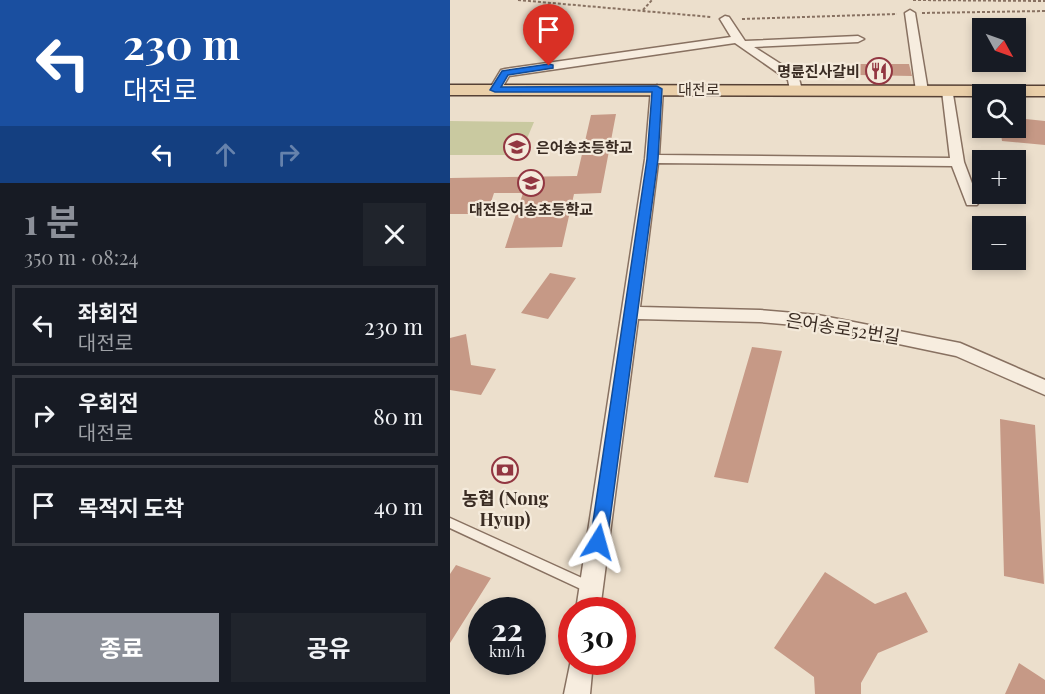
<!DOCTYPE html>
<html lang="ko">
<head>
<meta charset="utf-8">
<style>
	:root { --surface:#171b24; --page:#20242c; --text:#f1f3f6; --muted:#9ea1a6; --line:#363941; --accent:#8c9099 }
	body { margin:0; font-family:"Playfair Display","Noto Sans KR",serif; background:var(--page); color:var(--text); height:100vh; display:flex; flex-direction:column; font-size:22px; white-space:nowrap }
	* { box-sizing:border-box; margin:0 }
	p { font-size:20px; color:var(--muted) }
	.icon { flex:none; width:33px; height:33px; fill:none; stroke:currentColor; stroke-width:2; stroke-linecap:round; stroke-linejoin:round }
	.map { position:relative; flex:1; overflow:hidden }
	.details { display:flex; flex-direction:column; background:var(--surface); width:450px }
	.details>* { flex:none }
	.hud { background:#1a4fa0; color:#fff; overflow:hidden }
	.needle { width:39px; rotate:130deg }
	.buttons { position:absolute; left:522px; top:18px; display:grid; gap:12px }
	.buttons a { display:grid; place-items:center; width:54px; height:54px; border-radius:0px; background:var(--surface); box-shadow:0 3px 9px #0003; font-size:30px }
	.speed { position:absolute; left:18px; top:597px; display:flex; gap:12px; font-size:30px; font-weight:700; text-align:center }
	.speed>* { display:grid; place-content:center; width:78px; height:78px; border-radius:50%; background:var(--surface); box-shadow:0 3px 9px #0003; line-height:1 }
	.speed small { font-size:15px; font-weight:400 }
	.speed .limit { border:9px solid #d22; background:#fff; color:#111 }
	.pin { position:absolute; display:grid; place-items:center; width:51px; height:51px; color:#fff; margin:-62px -26px; border-radius:50% 50% 50% 0; rotate:-45deg; box-shadow:0 0 6px #0007 }
	.pin .icon { rotate:45deg }
	.me { position:absolute; width:66px; margin:-33px; rotate:8deg; stroke-linejoin:round; filter:drop-shadow(0 0 4px #0008) }
	.turn { display:flex; align-items:center; gap:21px; height:126px; padding:0 24px; font-size:27px }
	.turn .icon { width:78px; height:78px; stroke-width:2.5 }
	.turn b { display:block; font-size:42px; line-height:51px }
	.lanes { display:flex; align-items:center; height:57px; padding:0 24px; background:#0003; justify-content:center; gap:30px; direction:ltr }
	.lanes .off { opacity:.35 }
	.round { display:grid; place-items:center; flex:none; width:63px; height:63px; border-radius:0px; background:var(--page) }
	.headline { display:flex; align-items:center; justify-content:space-between; height:102px; padding:0 24px }
	h1 { font-size:36px; font-weight:700; line-height:45px; color:var(--accent) }
	.primary-button { display:flex; gap:12px; margin-top:auto; padding:12px 24px }
	.primary-button a { flex:1; height:69px; border-radius:0px; background:var(--accent); color:#fff; font-size:24px; font-weight:700; line-height:69px; text-align:center }
	.primary-button a+a { background:var(--page); color:var(--text) }
	ul { padding:0; list-style:none }
	li { display:flex; align-items:center; gap:18px; height:81px; margin:0 12px 9px; padding:0 12px; border:3px solid var(--line); border-radius:0px }
	li div { flex:1 }
	li b { display:block; font-size:22px }
	li em { font-style:normal }
	main { display:flex; flex:1; min-height:0 }
	.map>svg:first-child { display:block }
</style>
</head>
<body>
<main>
<section class="details">
<div class="hud">
<div class="turn"><svg class="icon" aria-label="left" viewBox="0 0 24 24"><path d="M17 20v-9H6M10 6l-5 5 5 5"/></svg><div><b>230 m</b>대전로</div></div>
<div class="lanes"><svg class="icon" aria-label="left" viewBox="0 0 24 24"><path d="M17 20v-9H6M10 6l-5 5 5 5"/></svg><svg class="icon off" aria-label="ahead" viewBox="0 0 24 24"><path d="M12 20V5M6 11l6-6 6 6"/></svg><svg class="icon off" aria-label="right" viewBox="0 0 24 24"><path d="M7 20v-9h11M14 6l5 5-5 5"/></svg></div>
</div>
<div class="headline"><div><h1>1 분</h1><p>350 m · 08:24</p></div><a class="round"><svg class="icon" aria-label="close" viewBox="0 0 24 24"><path d="M6 6l12 12M18 6L6 18"/></svg></a></div>
<ul>
<li><svg class="icon" aria-label="left" viewBox="0 0 24 24"><path d="M17 20v-9H6M10 6l-5 5 5 5"/></svg><div><b>좌회전</b><p>대전로</p></div><em>230 m</em></li>
<li><svg class="icon" aria-label="right" viewBox="0 0 24 24"><path d="M7 20v-9h11M14 6l5 5-5 5"/></svg><div><b>우회전</b><p>대전로</p></div><em>80 m</em></li>
<li><svg class="icon" aria-label="arrive" viewBox="0 0 24 24"><path d="M6 21V4h12l-3 4 3 4H6"/></svg><div><b>목적지 도착</b></div><em>40 m</em></li>
</ul>
<div class="primary-button"><a>종료</a><a>공유</a></div>
</section>
<div class="map">
<svg width="595" height="694" viewBox="0 0 595 694">
	<rect width="100%" height="100%" fill="#ecdfcc"/>
	<path fill="#c9c9a0" d="M0 121 84 122 70 155H0Z"/>
	<path fill="#c69986" d="M407 64H459L462 76 409 75Z
		M166 114 151 193 124 194 112 247 55 248 73 193H44L37 214H0V178L127 176 141 115Z
		M566 118 595 121V145L552 141 550 128H566Z
		M100 273 126 278 98 319 71 313Z
		M16 334 21 365 46 369 31 395 0 390V338Z
		M302 347 332 351 298 483 264 477Z
		M550 419 585 425 594 584 554 576Z
		M6 565 41 578 0 643V574Z
		M375 572 425 604 456 592 478 632 428 653 411 683V694H365L364 677 324 648Z
		M569 663 595 680V694H555Z"/>
	<g fill="none" stroke-linecap="round" stroke-linejoin="round">
		<defs>
			<path id="lane" d="M0 518 143 583 145 587 143 591 139 593 135 591 0 528Z"/>
			<path id="street" d="M460 10 465 13 478 91 472 95 466 91 455 13Z
				M275 16 279 17 295 41 408 36 414 39 408 42 304 47 348 75 352 90 346 94 340 90 338 80 285 43 59 76 49 93H41L39 90 51 70 55 69 281 37 270 19Z
				M207 85 213 89 209 155 500 158 492 91 498 87 502 88 514 162 529 202 527 205H517L502 166 208 163 190 307 310 310 368 315 510 343 595 380V395L506 356 368 327 310 322 188 319 150 610H126L195 159 201 89Z
				M122 655V662H143L140 694H114Z"/>
			<path id="primary" d="M0 85 595 86V96H566V94H532V96L0 95Z"/>
		</defs>
		<use href="#lane" stroke="#887161" stroke-width="3"/>
		<use href="#street" stroke="#887161" stroke-width="3"/>
		<use href="#primary" stroke="#564135" stroke-width="3"/>
		<path stroke="#887161" stroke-width="2" stroke-dasharray="3 2" stroke-linecap="butt" d="M68 0 261 17
			M463 0 595 1
			M193 10 202 0
			M472 13 595 11
			M292 19 447 14"/>
		<use href="#lane" fill="#f7eddf" fill-rule="evenodd"/>
		<use href="#street" fill="#f7eddf" fill-rule="evenodd"/>
		<use href="#primary" fill="#eacfa9" fill-rule="evenodd"/>
	</g>
	<path fill="#1a73e8" stroke="#114b97" stroke-width="1.5" d="M99 64 103 65V68L58 75 51 87 207 86 212 89 208 159 157 542 154 547 148 550 142 547 140 542 197 159 202 92H45L40 90 52 71Z"/>
	<defs>
		<symbol id="restaurant-ring" viewBox="-11 -11 22 22"><circle r="9.5" fill="#f4eadb" stroke="#923641" stroke-width="1.5"/><path d="M-5-6h1v4h1v-4h1v4h1v-4h1v5L-1.5 .5V6h-2V.5L-5-1ZM5-6V6H3V1.5H1.5Q1.5-4 5-6Z" fill="#923641"/></symbol>
		<symbol id="school-ring" viewBox="-11 -11 22 22"><circle r="9.5" fill="#f4eadb" stroke="#923641" stroke-width="1.5"/><path d="M0-5L7-2L0 1L-7-2ZM-4 1L0 2.5L4 1V4Q0 6-4 4Z" fill="#923641"/></symbol>
		<symbol id="bank-ring" viewBox="-11 -11 22 22"><circle r="9.5" fill="#f4eadb" stroke="#923641" stroke-width="1.5"/><path d="M-6-4H6V4H-6ZM0-2.3a2.3 2.3 0 1 0 0 4.6a2.3 2.3 0 1 0 0-4.6Z" fill="#923641"/></symbol>
	</defs>
	<g fill-rule="evenodd">
		<use href="#restaurant-ring" x="414" y="56" width="30" height="30"/>
		<use href="#school-ring" x="52" y="132" width="30" height="30"/>
		<use href="#school-ring" x="66" y="168" width="30" height="30"/>
		<use href="#bank-ring" x="40" y="455" width="30" height="30"/>
	</g>
	<g text-anchor="middle" dominant-baseline="central" stroke-width="4.5" stroke-linejoin="round" paint-order="stroke">
		<g font-size="15" font-weight="bold" fill="#3a2c23" stroke="#f4eadb" text-anchor="end">
			<text x="410" y="71">명륜진사갈비</text>
			<text x="86" y="147" text-anchor="start">은어송초등학교</text>
			<text x="81" y="209" text-anchor="middle">대전은어송초등학교</text>
		</g>
		<g font-size="15" fill="#3a2c23" stroke="#f4eadb">
			<text x="249" y="89">대전로</text>
		</g>
		<g font-size="18" fill="#3a2c23" stroke="#f4eadb">
			<text transform="translate(393 328) rotate(9)">은어송로52번길</text>
		</g>
		<g font-size="18" font-weight="bold" fill="#3a2c23" stroke="#f4eadb">
			<text x="55" y="498">농협 (Nong<tspan x="55" dy="21">Hyup)</tspan></text>
		</g>
	</g>
</svg>
<div class="buttons">
<a><svg class="needle" viewBox="-14 -14 28 28"><path d="M0-13l5 13h-10z" fill="#e53935"/><path d="M0 13l5-13h-10z" fill="#9ea1a6"/></svg></a>
<a><svg class="icon" aria-label="search" viewBox="0 0 24 24"><circle cx="10" cy="10" r="6"/><path d="M15 15l6 6"/></svg></a>
<a>+</a>
<a>−</a>
</div>
<div class="speed"><div>22<small>km/h</small></div><div class="limit">30</div></div>
<div class="pin" style="left:99px;top:66px;background:#d93025"><svg class="icon" aria-label="arrive" viewBox="0 0 24 24"><path d="M6 21V4h12l-3 4 3 4H6"/></svg></div>
<svg class="me" style="left:148px;top:542px" viewBox="-20 -20 40 40"><path d="M0-17L14 15 0 8-14 15z" fill="#1a73e8" stroke="#fff" stroke-width="4"/></svg>
</div>
</main>
</body>
</html>
